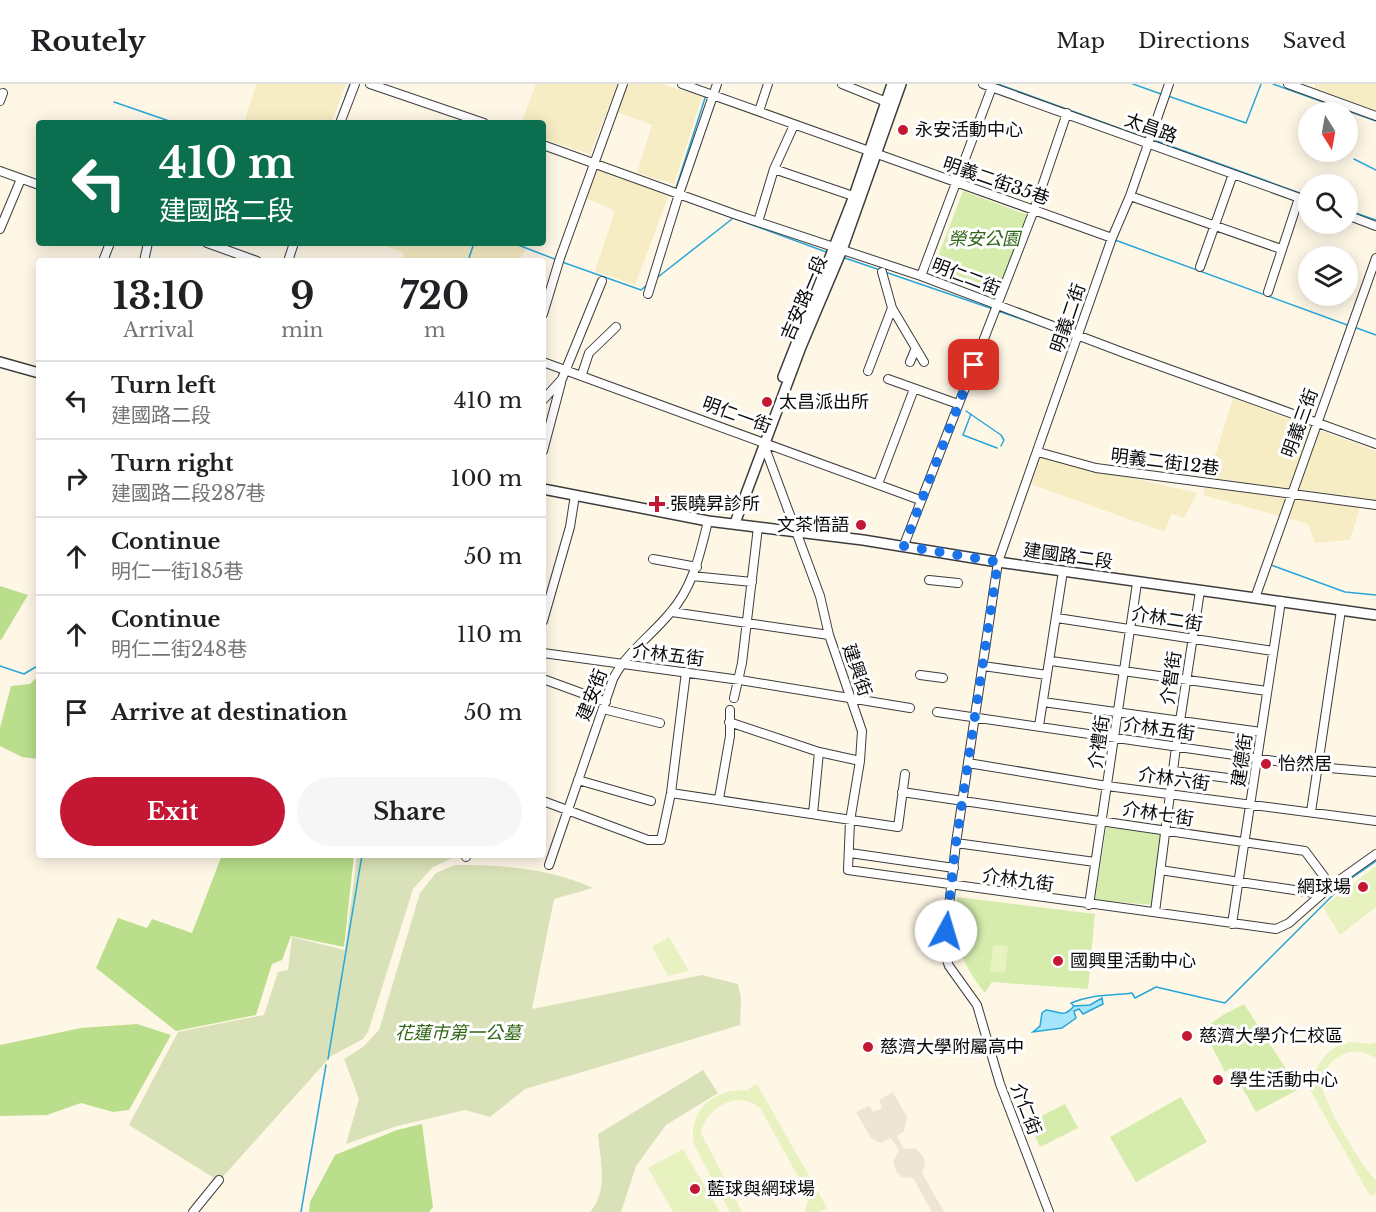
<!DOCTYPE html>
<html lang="en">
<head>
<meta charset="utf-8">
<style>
	:root { --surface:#fff; --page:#f6f6f6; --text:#202124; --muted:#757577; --line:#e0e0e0; --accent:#c41734 }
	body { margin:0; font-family:"Libre Baskerville","Noto Sans TC",serif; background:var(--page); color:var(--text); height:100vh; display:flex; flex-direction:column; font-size:22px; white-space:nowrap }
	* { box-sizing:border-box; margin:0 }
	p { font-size:20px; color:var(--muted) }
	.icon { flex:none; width:33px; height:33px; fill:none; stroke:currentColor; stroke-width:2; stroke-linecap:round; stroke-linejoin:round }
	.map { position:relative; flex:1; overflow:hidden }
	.side { position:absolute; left:36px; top:174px; width:510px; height:600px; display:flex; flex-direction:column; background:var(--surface); border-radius:6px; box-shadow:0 3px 15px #0003 }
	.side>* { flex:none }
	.banner { position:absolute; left:36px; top:36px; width:510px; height:126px; border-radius:6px; box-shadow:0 3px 15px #0003; background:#0b6e4f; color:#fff; overflow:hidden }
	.needle { width:39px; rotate:169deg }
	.buttons { position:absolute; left:1298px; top:18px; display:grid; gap:12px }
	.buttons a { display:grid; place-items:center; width:60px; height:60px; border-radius:50%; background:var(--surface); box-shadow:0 3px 15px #0003; font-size:30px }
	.pin { position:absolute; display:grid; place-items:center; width:51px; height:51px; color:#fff; margin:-26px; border-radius:12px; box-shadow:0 3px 9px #0006 }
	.me { position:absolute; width:66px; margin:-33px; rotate:6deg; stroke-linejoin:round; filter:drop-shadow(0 0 4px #0008) }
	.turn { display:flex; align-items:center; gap:21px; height:126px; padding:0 24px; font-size:27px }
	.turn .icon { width:78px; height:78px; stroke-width:2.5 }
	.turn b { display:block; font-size:42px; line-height:51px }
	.eta { display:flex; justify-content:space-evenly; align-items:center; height:102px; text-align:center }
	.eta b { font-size:36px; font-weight:700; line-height:42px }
	.primary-button { display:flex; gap:12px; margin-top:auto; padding:12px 24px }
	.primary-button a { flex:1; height:69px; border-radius:36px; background:var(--accent); color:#fff; font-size:24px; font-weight:700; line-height:69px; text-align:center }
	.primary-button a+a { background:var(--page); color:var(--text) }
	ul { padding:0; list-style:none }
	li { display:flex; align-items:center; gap:18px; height:78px; padding:0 24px; border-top:2px solid var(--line) }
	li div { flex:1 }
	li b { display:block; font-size:22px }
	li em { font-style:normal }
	header { display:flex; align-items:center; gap:36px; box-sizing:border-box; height:84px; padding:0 30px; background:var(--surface); border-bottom:2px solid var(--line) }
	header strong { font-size:28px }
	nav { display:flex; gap:33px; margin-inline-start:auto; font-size:21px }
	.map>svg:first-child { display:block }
</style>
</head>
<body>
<header>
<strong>Routely</strong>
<nav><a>Map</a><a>Directions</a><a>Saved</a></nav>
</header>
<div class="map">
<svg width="1376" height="1128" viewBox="0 0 1376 1128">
	<rect width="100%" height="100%" fill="#fff7e6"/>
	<path fill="#f7edc4" d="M256 0H346L331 39H244Z
		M536 0H618L590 70 543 55V39H521Z
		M626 0H663L702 13 674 100 637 89 652 41 617 28Z
		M1315 0H1376V26L1314 4Z
		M596 85 669 111 635 201 595 187 615 127 586 114Z
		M378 159H529L519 177H401L404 169Z
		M1233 314 1376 367V424L1360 423 1350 456 1315 459 1308 440 1203 411Z
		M1038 372 1197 409 1184 434 1171 430 1165 448 1030 400Z"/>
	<path fill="#d5ecad" d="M963 107 1033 133 1001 213 932 188Z
		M1107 739 1163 748 1154 821 1095 816Z
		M957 813 1095 830 1088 905 992 898 985 909C958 876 954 855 957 813Z
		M1244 920 1299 1005 1256 1028 1231 984 1225 988 1203 945 1223 931Z
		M1181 1013 1207 1058 1136 1098 1110 1053Z
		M1065 1020 1078 1044 1040 1063 1029 1038Z"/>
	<path fill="#bade8b" d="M0 502 28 511 1 556 0 555Z
		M39 591V675L22 673 0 662V644L11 602 30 600Z
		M222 771H354L344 863 291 852 282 876 272 880 256 931 176 947 96 884 118 834 147 844 152 835 192 849Z
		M137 940 171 951 129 1026 113 1028 81 1019 47 1031 0 1032V961L81 944Z
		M422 1040 433 1123 429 1128H309L310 1118 335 1071 397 1046Z"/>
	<path fill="#d8e1b7" d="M357 771H459L433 783 413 805 368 948 363 955 331 972 219 1097 129 1041 178 948 264 931 278 888 288 886 292 853 345 866Z
		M455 781C503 781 548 784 593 804L554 815 532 925 702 891 738 900 741 914 740 941 525 1005 490 1033 465 1026 397 1042 346 1060 359 1015 344 975 363 963 379 946 420 809 436 789Z
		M703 986 718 1009 666 1041 636 1082 621 1128H590C609 1107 600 1076 598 1050Z"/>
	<path fill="#e7f2c0" d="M1376 782V823L1340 851 1323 823Z
		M669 853 689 887 668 892 652 863Z
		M993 861 1008 862 1005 889 990 887Z
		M1353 958 1371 960 1376 958V975C1365 967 1354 965 1342 971 1330 976 1323 987 1322 1000 1322 1017 1363 1084 1376 1096V1109L1370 1112 1305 997 1312 994C1321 974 1330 961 1353 958Z
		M757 1000 827 1124 820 1128H805L809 1112 760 1024C738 1005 706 1024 701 1049L742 1128H730L694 1061C686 1027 717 1002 749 1007L748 1005Z
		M683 1065 720 1128H673L648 1084Z"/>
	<path fill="#eee5d7" d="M893 1008 907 1033 904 1047 897 1052 904 1065 915 1064 923 1072 925 1080 922 1089 944 1128H932L913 1094 902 1093 897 1089 893 1077 899 1067 891 1054 881 1059 871 1054 856 1028 869 1022 873 1028 882 1024 879 1016Z"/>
	<path fill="#a6e5fc" stroke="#27a6d9" stroke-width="1.5" d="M1102 914 1103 920 1083 930 1079 925 1074 927 1076 934 1062 944 1033 948 1040 942 1042 929 1046 926C1060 927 1063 935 1074 922L1090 921Z"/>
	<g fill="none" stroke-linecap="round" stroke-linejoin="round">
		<path stroke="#27a6d9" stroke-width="1.5" d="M998 0 1146 54
			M1133 0 1161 10
			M1273 0 1376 37
			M1168 12 1246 39 1261 0
			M114 18 175 39
			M336 39 350 0
			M1154 56 1308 112
			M1354 75 1376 86
			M678 105 676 104 706 11
			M681 115 829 169
			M1347 126 1376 136
			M1115 156 1350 242
			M513 159 557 176
			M842 173 880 186
			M468 177 474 159
			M562 178 641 206 647 201
			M885 188 993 225
			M658 193 732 135
			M998 227 1061 249
			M1354 243 1376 251
			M966 327 1001 351 1004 356 1001 362
			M971 330 963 351 997 364
			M1271 481 1345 508 1376 511
			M0 582 24 590 39 581
			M1074 922 1071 919C1092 910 1110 912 1132 909L1135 914 1156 903 1225 919 1346 798 1376 777
			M328 975 362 771
			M301 1128 326 981"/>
		<defs>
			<path id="minor" d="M370 0 484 39
				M682 0 1112 154
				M842 0 889 19
				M983 0 1308 117
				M1288 0 1376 32
				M0 17 3 9
				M759 27 768 0
				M340 39 355 0
				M543 61 734 130 921 192 1127 270 1376 360
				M774 85 859 114
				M0 87 39 101
				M1130 112 1281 165
				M1347 131 1376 142
				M758 138 774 85 794 41
				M0 145 21 95
				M207 159 257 177
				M103 177 110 159
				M144 177 148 159
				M288 177 294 159
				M1200 183 1233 90
				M882 188 892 224 924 278
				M921 192 992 3
				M1268 208 1299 114
				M648 210 679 110 717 0
				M543 230 560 174 623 0
				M543 278 920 416
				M910 278 915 266
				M868 287 892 224
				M582 290 589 269 616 243
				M888 295 958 320
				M543 316 562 295 602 197
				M764 361 820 512 829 551 862 647 860 677 850 737 848 786 1276 845 1289 839 1331 802 1376 770
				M543 367 561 299
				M1038 368 1096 384 1376 421
				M878 400 914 305
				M904 461 1034 126 1067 29
				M653 475 697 483
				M692 492 752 498
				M929 496 958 499
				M1255 514 1376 174
				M672 528 829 551
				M1057 534 1273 567
				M543 537 570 443 575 411
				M543 569 740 596 910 624
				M1051 577 1267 607
				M983 582 1047 591
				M920 591 943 594
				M543 595 606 618
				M734 614 742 579 758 443
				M1043 618 1261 648
				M603 625 660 639
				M937 628 1317 683 1376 688
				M729 638 819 668 860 677
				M1039 642 1063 487
				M968 679 1107 702 1376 737
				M1174 687 1228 694
				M578 696 651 717
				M902 708 1305 767 1331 802
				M671 709 898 743 905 690
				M719 715 730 652V626
				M543 717 648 756H661L671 709 686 588
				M1311 728 1341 526
				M813 730 819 668
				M956 759 1095 778
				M850 769 954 784
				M466 773V771
				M549 781 613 595C626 569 651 552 670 529 693 503 700 470 708 437
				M1160 786 1321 810
				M1089 821 1137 499
				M1155 828 1176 663 1200 507
				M1232 840 1281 517
				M193 1128 219 1096
				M1049 1128 1000 1000 977 921 949 882 944 868 956 759 998 478 1112 154 1130 112 1169 0"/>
			<path id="tertiary" d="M0 278 39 289
				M783 293 854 112 892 0
				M543 405 708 437 863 456 998 478 1376 531
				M735 439 801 263 842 166 901 0"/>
		</defs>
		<use href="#minor" stroke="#3d3d3d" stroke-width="10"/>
		<use href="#tertiary" stroke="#3d3d3d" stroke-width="12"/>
		<use href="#minor" stroke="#fff" stroke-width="8"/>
		<use href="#tertiary" stroke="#fff" stroke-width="9"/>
	</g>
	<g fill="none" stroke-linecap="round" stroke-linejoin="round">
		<path stroke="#1a73e8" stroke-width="10" stroke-dasharray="0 18" d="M946 847 956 759 998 478 904 462 974 281"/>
	</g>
	<g fill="#c41734" stroke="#fff" stroke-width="2">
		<circle cx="903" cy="46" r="6"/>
		<circle cx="767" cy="318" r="6"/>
		<path d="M654 411h6v6h6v6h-6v6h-6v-6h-6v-6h6z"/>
		<circle cx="861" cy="441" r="6"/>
		<circle cx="1266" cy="680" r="6"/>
		<circle cx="1363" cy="803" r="6"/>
		<circle cx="1058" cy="877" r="6"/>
		<circle cx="1187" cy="952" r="6"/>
		<circle cx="868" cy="963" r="6"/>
		<circle cx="1218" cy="996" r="6"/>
		<circle cx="695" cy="1105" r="6"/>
	</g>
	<g text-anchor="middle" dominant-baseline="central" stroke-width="6" stroke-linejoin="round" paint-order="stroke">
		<g font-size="18" fill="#0a0a0a" stroke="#fff">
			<text transform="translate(1151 44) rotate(20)">太昌路</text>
			<text transform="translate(996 97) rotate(19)">明義二街35巷</text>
			<text transform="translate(966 193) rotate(21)">明仁二街</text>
			<text transform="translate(804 214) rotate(-67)">吉安路一段</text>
			<text transform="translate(1068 234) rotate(-71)">明義二街</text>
			<text transform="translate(737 331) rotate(20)">明仁一街</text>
			<text transform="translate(1300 339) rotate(-70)">明義三街</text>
			<text transform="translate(1165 378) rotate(7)">明義二街12巷</text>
			<text transform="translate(1068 472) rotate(8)">建國路二段</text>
			<text transform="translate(1167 535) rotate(9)">介林二街</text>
			<text transform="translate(668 571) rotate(7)">介林五街</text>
			<text transform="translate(857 586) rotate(71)">建興街</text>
			<text transform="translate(1171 594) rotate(-82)">介智街</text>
			<text transform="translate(592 611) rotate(-69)">建安街</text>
			<text transform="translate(1159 645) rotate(8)">介林五街</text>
			<text transform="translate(1099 658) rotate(-82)">介禮街</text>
			<text transform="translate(1242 676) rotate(-82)">建德街</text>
			<text transform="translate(1174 695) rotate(8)">介林六街</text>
			<text transform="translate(1158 730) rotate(9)">介林七街</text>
			<text transform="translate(1018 796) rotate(8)">介林九街</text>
			<text transform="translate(1026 1025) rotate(69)">介仁街</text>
		</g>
		<g font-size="18" fill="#0a0a0a" stroke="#fff" text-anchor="start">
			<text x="915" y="46">永安活動中心</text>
			<text x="779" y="318">太昌派出所</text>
			<text x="670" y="420">張曉昇診所</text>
			<text x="849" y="441" text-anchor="end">文茶悟語</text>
			<text x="1278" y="680">怡然居</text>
			<text x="1351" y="803" text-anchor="end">網球場</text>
			<text x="1070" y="877">國興里活動中心</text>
			<text x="1199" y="952">慈濟大學介仁校區</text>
			<text x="880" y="963">慈濟大學附屬高中</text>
			<text x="1230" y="996">學生活動中心</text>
			<text x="707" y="1105">藍球與網球場</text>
		</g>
		<g font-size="18" font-style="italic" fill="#306516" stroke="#fff">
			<text x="984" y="155">榮安公園</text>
			<text x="458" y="949">花蓮市第一公墓</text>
		</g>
	</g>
</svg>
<div class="buttons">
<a><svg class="needle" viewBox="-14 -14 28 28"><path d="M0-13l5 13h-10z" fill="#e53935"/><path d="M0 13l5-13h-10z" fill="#757577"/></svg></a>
<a><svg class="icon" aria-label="search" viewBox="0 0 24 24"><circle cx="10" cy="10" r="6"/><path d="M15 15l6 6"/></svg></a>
<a><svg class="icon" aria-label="layers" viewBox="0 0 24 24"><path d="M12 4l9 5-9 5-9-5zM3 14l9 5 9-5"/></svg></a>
</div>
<div class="pin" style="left:974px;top:281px;background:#d93025"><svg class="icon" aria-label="arrive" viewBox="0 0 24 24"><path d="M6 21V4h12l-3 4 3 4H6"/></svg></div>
<svg class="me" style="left:946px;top:847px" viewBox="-20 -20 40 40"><circle r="19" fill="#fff"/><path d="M0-13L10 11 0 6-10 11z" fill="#1a73e8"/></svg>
<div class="banner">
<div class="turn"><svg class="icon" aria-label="left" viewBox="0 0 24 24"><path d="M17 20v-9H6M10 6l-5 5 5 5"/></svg><div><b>410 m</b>建國路二段</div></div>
</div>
<section class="side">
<div class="eta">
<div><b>13:10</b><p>Arrival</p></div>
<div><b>9</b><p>min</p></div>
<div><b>720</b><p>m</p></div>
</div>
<ul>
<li><svg class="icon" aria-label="left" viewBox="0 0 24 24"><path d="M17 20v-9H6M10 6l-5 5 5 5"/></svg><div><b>Turn left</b><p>建國路二段</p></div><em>410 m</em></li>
<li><svg class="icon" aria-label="right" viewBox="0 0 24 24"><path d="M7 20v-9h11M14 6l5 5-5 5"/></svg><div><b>Turn right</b><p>建國路二段287巷</p></div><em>100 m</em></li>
<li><svg class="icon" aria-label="ahead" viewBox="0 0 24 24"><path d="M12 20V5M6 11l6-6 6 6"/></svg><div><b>Continue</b><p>明仁一街185巷</p></div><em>50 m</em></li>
<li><svg class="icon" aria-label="ahead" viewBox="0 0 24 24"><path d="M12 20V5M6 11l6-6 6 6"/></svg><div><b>Continue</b><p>明仁二街248巷</p></div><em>110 m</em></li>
<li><svg class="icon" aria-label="arrive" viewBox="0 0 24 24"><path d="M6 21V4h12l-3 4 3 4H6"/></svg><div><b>Arrive at destination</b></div><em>50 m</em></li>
</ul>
<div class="primary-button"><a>Exit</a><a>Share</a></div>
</section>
</div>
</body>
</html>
